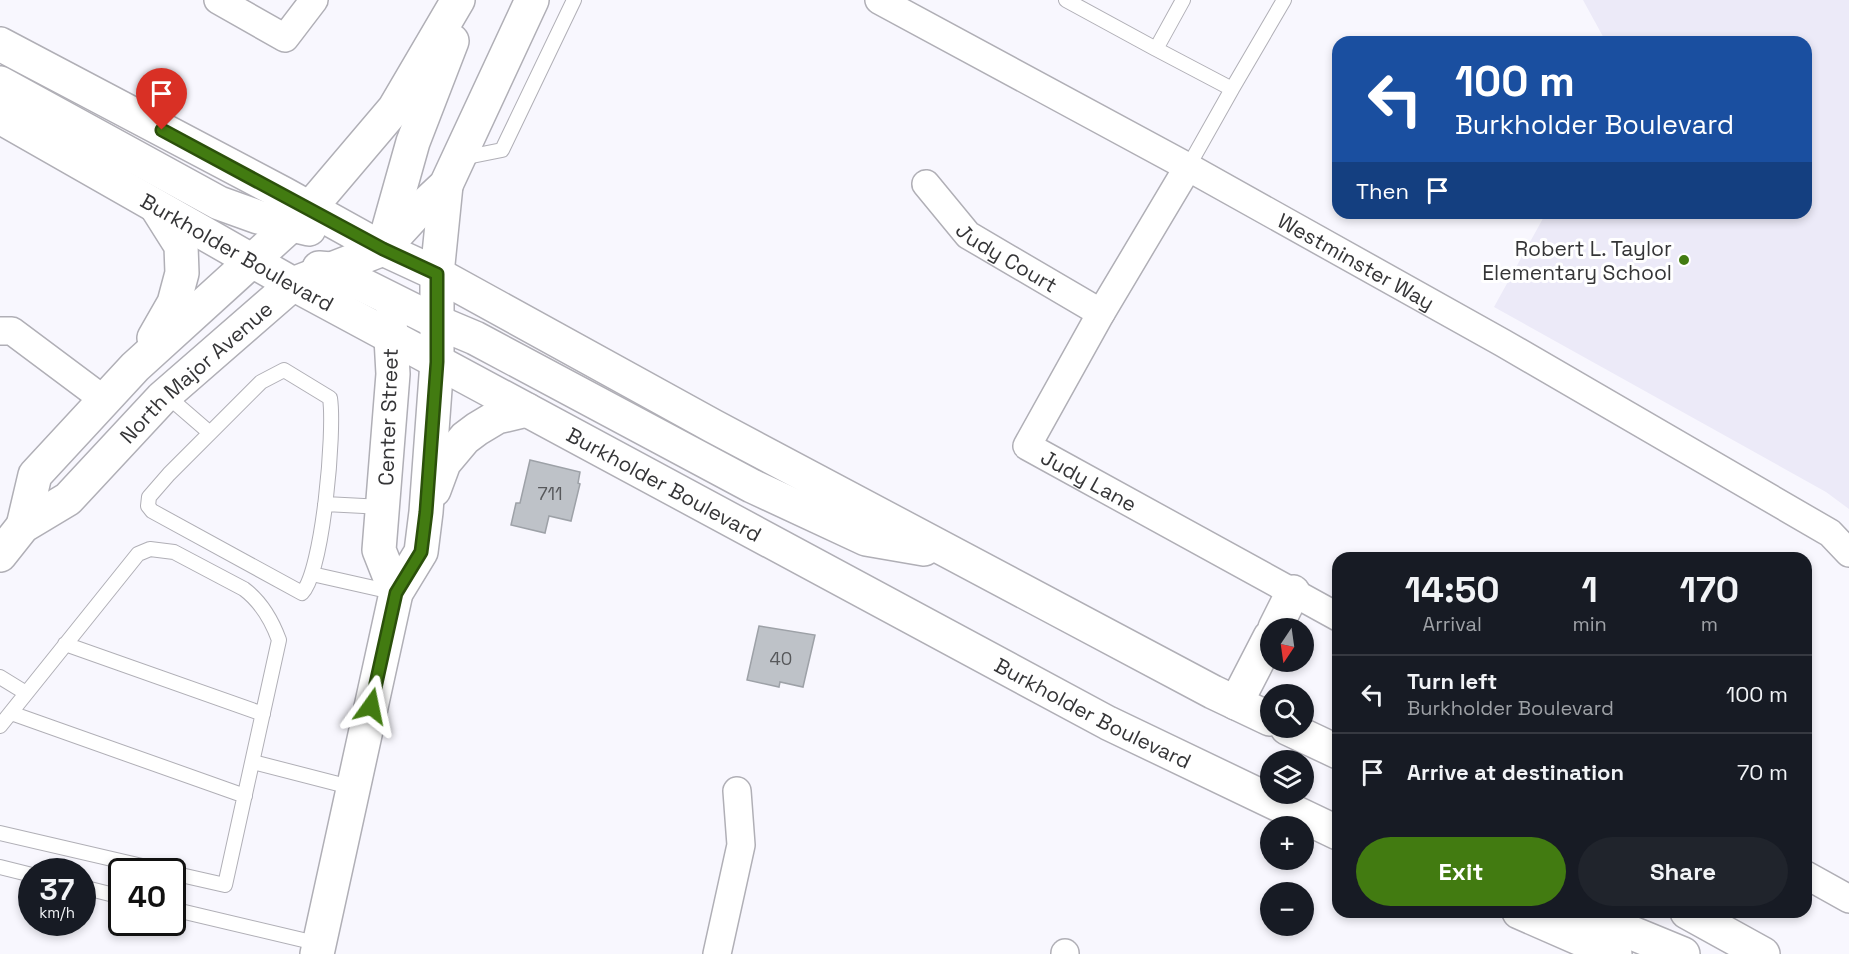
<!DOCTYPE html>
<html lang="en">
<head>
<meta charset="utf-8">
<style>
	:root { --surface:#171b24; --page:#20242c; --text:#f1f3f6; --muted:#9ea1a6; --line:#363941; --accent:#427b11 }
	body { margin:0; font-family:"Space Grotesk",sans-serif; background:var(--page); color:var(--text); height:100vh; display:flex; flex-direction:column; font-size:22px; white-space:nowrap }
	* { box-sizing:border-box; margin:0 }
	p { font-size:20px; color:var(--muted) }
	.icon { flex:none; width:33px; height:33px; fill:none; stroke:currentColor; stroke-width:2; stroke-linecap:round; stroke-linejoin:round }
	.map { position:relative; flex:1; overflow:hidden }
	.details { position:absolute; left:1332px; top:552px; width:480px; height:366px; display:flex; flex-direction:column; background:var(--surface); border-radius:18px; box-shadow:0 3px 9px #0003 }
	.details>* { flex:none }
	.hud { position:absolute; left:1332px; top:36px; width:480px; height:183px; border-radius:18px; box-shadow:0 3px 9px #0003; background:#1a4fa0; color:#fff; overflow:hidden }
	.needle { width:39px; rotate:193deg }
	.tools { position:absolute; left:1260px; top:618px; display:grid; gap:12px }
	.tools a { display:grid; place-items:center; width:54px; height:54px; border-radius:50%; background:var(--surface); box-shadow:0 3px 9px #0003; font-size:30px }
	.speed { position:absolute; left:18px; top:858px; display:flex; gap:12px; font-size:30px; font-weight:700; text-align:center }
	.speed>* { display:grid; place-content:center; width:78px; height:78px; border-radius:50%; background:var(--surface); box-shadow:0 3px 9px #0003; line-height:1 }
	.speed small { font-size:15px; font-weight:400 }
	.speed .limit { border:3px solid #111; border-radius:9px; background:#fff; color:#111 }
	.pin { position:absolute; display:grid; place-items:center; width:51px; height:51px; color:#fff; margin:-62px -26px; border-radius:50% 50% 50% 0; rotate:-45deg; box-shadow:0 0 6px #0007 }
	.pin .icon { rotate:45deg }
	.me { position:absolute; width:66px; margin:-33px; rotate:12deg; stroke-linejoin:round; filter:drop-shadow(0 0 4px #0008) }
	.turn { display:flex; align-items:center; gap:21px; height:126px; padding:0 24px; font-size:27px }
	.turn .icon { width:78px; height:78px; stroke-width:2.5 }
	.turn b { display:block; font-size:42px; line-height:51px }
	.then { display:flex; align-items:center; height:57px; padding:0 24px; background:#0003; gap:12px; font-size:22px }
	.eta { display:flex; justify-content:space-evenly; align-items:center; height:102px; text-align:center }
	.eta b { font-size:36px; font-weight:600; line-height:42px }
	.action { display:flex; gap:12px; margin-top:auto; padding:12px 24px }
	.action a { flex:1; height:69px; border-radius:36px; background:var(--accent); color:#fff; font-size:24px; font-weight:600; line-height:69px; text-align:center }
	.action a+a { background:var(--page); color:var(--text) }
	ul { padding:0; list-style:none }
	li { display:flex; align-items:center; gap:18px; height:78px; padding:0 24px; border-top:2px solid var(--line) }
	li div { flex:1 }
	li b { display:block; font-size:22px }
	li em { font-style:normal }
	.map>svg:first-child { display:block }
</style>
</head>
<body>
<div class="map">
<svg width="1849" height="954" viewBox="0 0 1849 954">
	<rect width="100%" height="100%" fill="#f8f7fe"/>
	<path fill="#eceaf8" d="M1583 0H1849V509L1826 492 1494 307 1546 213H1806V42H1606Z"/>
	<path fill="#bec2c8" stroke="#9da1a7" stroke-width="1.5" d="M530 460 580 472 578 483 580 484 571 521 549 516 545 533 511 525 516 503H520Z
		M759 626 815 635 803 687 780 682 779 687 747 680Z"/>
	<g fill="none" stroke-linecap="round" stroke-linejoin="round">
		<defs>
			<path id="lane" d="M1066 0 1156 49
				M1183 0 1156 49 1232 89 1284 0
				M462 158 502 150 574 0
				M1188 167 1232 89
				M284 370 330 398C335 431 323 571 302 593L152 511 148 506 149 497 169 474 261 382Z
				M166 395 210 433
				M325 504 383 507
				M312 574 392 592
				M65 644 263 714
				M0 677 26 693
				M11 713 245 796
				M0 726 138 554 150 549 174 552 244 589C260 601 272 621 279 640L225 885 172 873
				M253 762 354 788
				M0 833 168 872
				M0 867 32 875
				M82 887 122 897
				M172 909 320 944"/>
			<g id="street">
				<path d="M218 0 285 38 314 0"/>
				<path id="s1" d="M879 0 1188 167 1503 343 1830 533 1849 553"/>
				<path id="s2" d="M1188 167 1101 313 1027 446 1338 617"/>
				<path id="s3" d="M926 184 968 235 1101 313"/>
				<path d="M0 331H12L103 399"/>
				<path d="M1806 875 1849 899"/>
				<path d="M717 954 741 845 737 791"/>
				<path d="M1065 954V953"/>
			</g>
			<g id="secondary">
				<path d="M0 44 284 194 383 249 437 274 713 426 1213 692 1270 719"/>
				<path d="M0 83 219 203 258 217 309 229"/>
				<path id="s4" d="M0 117 293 284 1108 723 1338 833"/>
				<path d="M384 245 413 142 452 41"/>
				<path d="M319 268 331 269 437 322 475 338 752 486 866 539 924 549"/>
				<path d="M390 320 393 374 379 550 396 593"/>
				<path d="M154 338 174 303 182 273 181 246 157 208"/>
				<path d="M434 490 444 463 465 438 477 429 497 417 527 410"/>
				<path d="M23 526 35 475 135 367 310 208 394 109 458 0"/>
				<path id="s5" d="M0 555 23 526 68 499 162 398 293 284 383 249 415 214 446 185 532 0"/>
				<path d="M1275 628 1293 592"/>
				<path d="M1236 703 1270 637"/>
				<path d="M1287 728 1338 752"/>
				<path d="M1519 912 1615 954"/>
				<path d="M1581 912 1683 954"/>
				<path d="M1687 912 1763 954"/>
				<path d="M317 954 396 593 421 552 426 512 437 362V274L446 185"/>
			</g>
		</defs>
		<use href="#lane" stroke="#b0afb6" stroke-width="16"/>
		<use href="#street" stroke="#b0afb6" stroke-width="30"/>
		<use href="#secondary" stroke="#b0afb6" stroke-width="36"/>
		<use href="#lane" stroke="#fff" stroke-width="14"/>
		<use href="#street" stroke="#fff" stroke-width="27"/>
		<use href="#secondary" stroke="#fff" stroke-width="33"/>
	</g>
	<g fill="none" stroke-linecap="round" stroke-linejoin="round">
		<defs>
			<path id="route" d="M162 130 383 249 437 274V362L426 512 421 552 396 593 371 706"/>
		</defs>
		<use href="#route" stroke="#2b500b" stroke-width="15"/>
		<use href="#route" stroke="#427b11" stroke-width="10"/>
	</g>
	<circle fill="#427b11" stroke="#fff" stroke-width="2" cx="1684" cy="260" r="6"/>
	<g text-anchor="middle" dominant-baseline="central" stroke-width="6" stroke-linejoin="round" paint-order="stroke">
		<g font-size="18" fill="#57585b">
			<text x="550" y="493">711</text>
			<text x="781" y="658">40</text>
		</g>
		<g font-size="21" fill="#353537" stroke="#fff" text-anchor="end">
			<text x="1672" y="248">Robert L. Taylor<tspan x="1672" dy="24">Elementary School</tspan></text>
		</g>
		<g font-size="21" fill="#353537" stroke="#fff">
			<text stroke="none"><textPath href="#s4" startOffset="273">Burkholder Boulevard</textPath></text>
			<text stroke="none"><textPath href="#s3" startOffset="111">Judy Court</textPath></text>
			<text stroke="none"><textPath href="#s1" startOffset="544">Westminster Way</textPath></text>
			<text stroke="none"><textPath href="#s5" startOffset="270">North Major Avenue</textPath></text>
			<text transform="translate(388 417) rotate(-88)">Center Street</text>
			<text stroke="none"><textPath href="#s2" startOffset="393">Judy Lane</textPath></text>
			<text stroke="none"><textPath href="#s4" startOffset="759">Burkholder Boulevard</textPath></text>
			<text stroke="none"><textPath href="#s4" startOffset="1245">Burkholder Boulevard</textPath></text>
		</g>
	</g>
</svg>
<div class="tools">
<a><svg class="needle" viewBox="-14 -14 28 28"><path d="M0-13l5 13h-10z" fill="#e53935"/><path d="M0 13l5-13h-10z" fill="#9ea1a6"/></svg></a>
<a><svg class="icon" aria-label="search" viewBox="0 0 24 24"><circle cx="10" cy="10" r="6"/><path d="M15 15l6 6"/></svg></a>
<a><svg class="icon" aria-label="layers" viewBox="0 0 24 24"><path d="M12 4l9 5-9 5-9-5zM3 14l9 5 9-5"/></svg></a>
<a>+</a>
<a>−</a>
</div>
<div class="speed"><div>37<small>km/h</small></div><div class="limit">40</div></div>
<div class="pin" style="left:162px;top:130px;background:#d93025"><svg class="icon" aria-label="arrive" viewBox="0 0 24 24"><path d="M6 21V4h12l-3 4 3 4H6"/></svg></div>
<svg class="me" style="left:371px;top:706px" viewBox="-20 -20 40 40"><path d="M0-17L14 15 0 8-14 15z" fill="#427b11" stroke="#fff" stroke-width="4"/></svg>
<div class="hud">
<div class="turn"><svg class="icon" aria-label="left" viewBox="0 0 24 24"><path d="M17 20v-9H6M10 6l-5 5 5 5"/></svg><div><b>100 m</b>Burkholder Boulevard</div></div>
<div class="then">Then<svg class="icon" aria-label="arrive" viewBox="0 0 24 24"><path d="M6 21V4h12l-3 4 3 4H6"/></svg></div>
</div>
<section class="details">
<div class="eta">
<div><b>14:50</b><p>Arrival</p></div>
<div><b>1</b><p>min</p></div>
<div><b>170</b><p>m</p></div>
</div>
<ul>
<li><svg class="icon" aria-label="left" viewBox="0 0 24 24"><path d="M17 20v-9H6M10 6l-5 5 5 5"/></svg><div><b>Turn left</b><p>Burkholder Boulevard</p></div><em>100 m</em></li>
<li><svg class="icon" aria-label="arrive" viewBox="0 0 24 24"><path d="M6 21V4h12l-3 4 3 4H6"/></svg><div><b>Arrive at destination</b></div><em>70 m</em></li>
</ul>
<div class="action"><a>Exit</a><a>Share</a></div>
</section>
</div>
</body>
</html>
